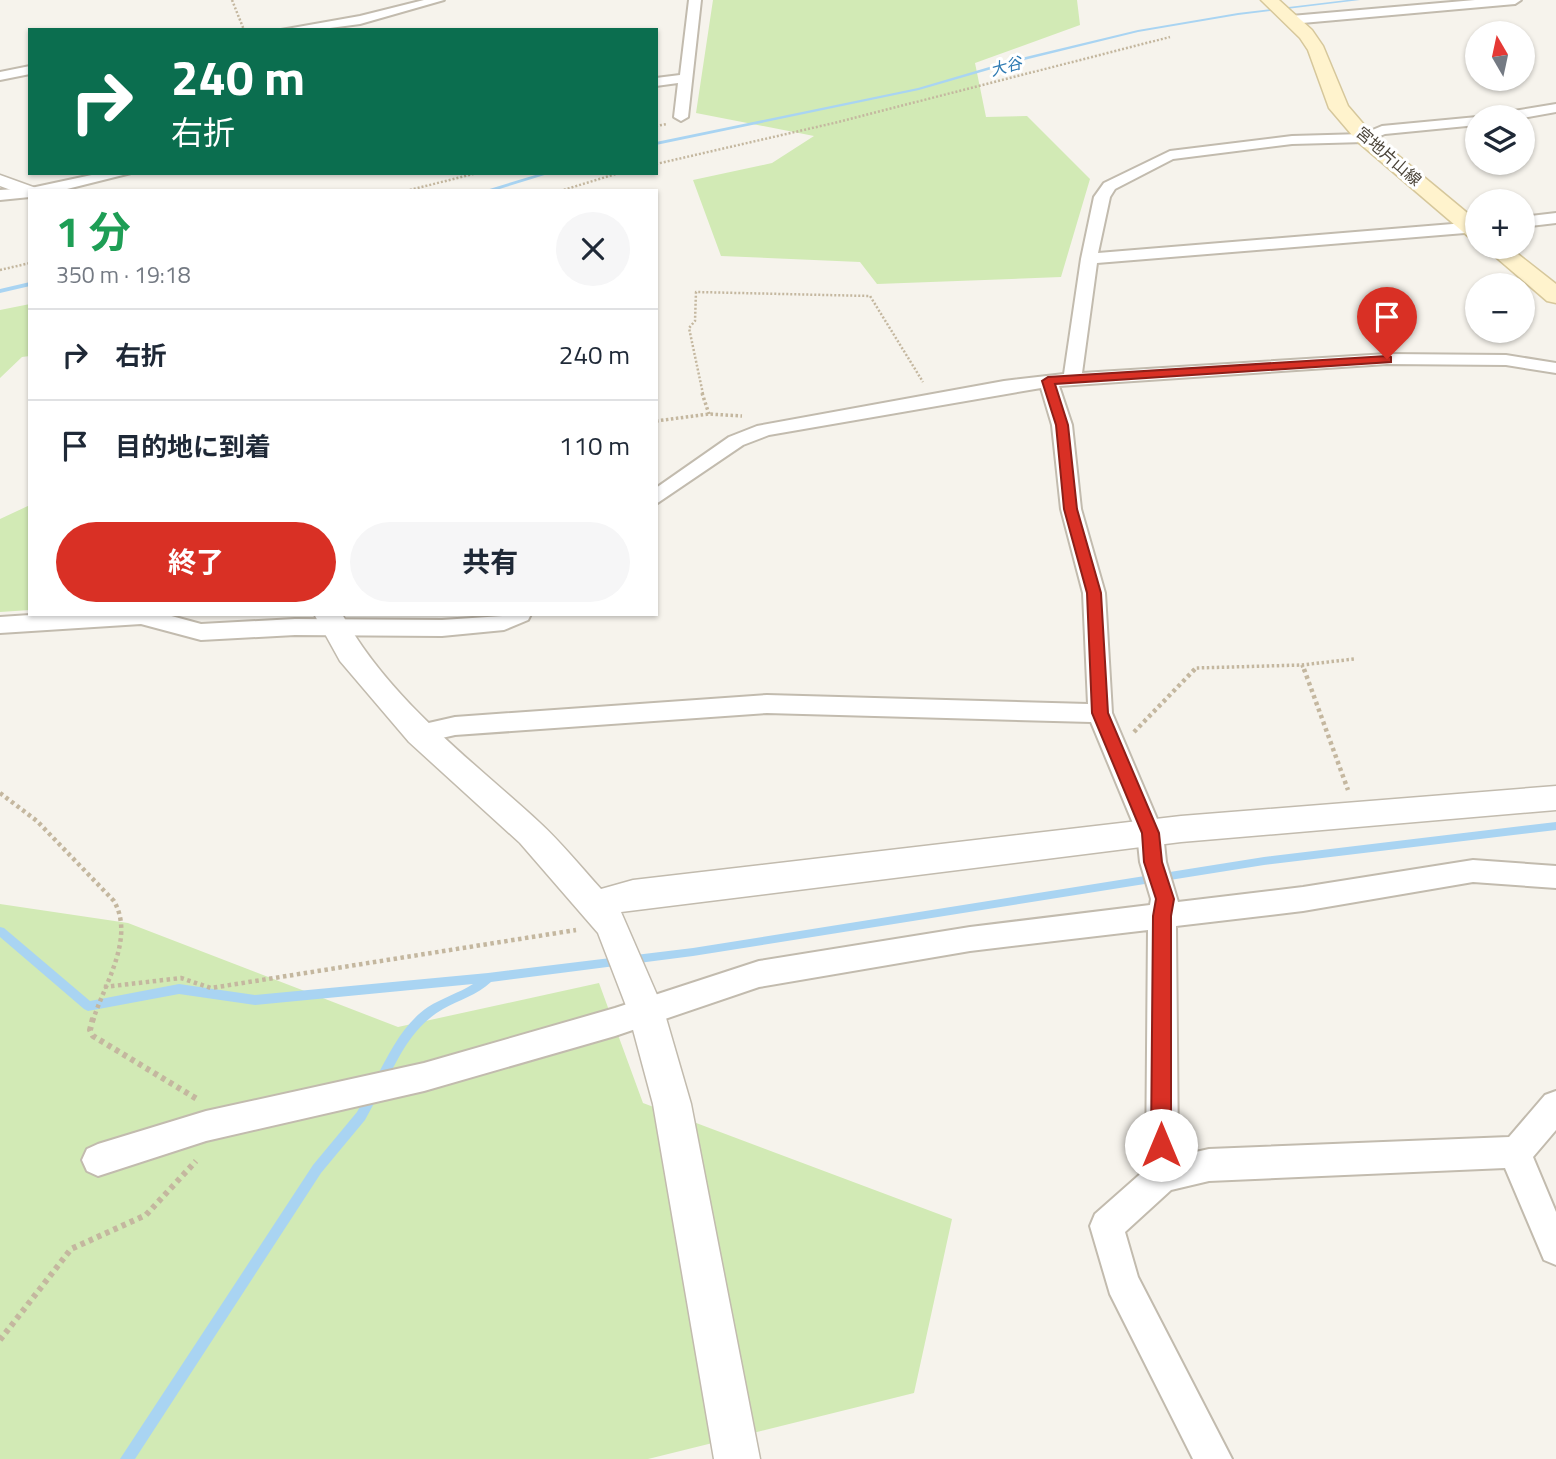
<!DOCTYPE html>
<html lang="ja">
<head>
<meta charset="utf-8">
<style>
	:root { --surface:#fff; --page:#f6f6f7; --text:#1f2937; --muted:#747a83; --line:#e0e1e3; --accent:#d93025 }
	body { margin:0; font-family:"Titillium Web","Noto Sans JP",sans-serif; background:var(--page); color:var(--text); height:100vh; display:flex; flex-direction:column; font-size:26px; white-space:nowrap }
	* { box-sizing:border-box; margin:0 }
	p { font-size:23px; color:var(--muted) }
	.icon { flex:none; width:38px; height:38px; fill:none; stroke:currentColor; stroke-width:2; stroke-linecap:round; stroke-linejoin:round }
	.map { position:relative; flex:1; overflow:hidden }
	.details { position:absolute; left:28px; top:189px; width:630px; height:427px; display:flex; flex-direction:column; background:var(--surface); border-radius:0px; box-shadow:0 2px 5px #0004 }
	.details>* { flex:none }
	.top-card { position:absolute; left:28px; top:28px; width:630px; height:147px; border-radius:0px; box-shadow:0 2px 5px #0004; background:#0b6e4f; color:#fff; overflow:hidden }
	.needle { width:46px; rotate:351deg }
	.tools { position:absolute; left:1465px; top:21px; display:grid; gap:14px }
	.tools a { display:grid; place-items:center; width:70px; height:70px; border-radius:50%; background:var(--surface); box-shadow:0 2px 5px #0004; font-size:35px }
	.pin { position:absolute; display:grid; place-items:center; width:60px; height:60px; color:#fff; margin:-72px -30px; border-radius:50% 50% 50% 0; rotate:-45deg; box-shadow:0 0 7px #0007 }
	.pin .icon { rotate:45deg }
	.me { position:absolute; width:77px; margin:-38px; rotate:0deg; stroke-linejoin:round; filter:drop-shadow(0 0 5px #0008) }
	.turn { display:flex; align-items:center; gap:24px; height:147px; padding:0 28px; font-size:32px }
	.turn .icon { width:91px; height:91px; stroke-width:2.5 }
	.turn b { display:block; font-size:49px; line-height:60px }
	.round { display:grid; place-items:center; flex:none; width:74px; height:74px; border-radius:37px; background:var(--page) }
	.head { display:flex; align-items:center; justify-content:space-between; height:119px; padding:0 28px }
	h1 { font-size:42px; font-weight:700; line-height:52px; color:#1e9e55 }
	.action { display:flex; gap:14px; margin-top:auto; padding:14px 28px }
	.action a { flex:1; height:80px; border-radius:42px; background:var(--accent); color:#fff; font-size:28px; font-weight:700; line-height:80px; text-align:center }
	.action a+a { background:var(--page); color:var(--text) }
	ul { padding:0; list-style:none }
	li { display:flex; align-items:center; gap:21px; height:91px; padding:0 28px; border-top:2px solid var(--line) }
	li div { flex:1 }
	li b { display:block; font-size:26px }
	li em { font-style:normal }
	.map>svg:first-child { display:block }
</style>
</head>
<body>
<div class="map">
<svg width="1556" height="1459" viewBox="0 0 1556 1459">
	<rect width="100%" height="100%" fill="#f6f3ec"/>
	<path fill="#d2eab5" d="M713 0H1077L1080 25 975 63 986 117 1027 116 1090 179 1061 277 877 284 860 262 721 256 693 180 772 163 814 136 696 113Z
		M30 304V356L22 357 0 378V310Z
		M30 505V610L0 612V519Z
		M0 904 128 923 398 1027 599 983 643 1103 952 1219 914 1393 648 1459H0Z"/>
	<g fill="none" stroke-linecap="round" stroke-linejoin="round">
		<path fill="#a9d4f2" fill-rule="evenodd" d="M1347 0H1360L1238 15 1138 32 1016 62 919 90 656 145V142L918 88 1013 60 1138 30 1238 13Z
			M542 173H551L493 191H483Z
			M30 282V286L0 293V289Z
			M1556 822V830L1264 865 693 956 491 982C477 995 459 1000 443 1009 413 1026 399 1056 384 1086L380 1087 376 1086 375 1082 376 1078C390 1052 403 1024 428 1007 442 998 459 993 473 984L255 1005 179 994 88 1011 84 1009 0 937V927L4 928 90 1001 179 984 255 995 488 973 693 948 1264 857Z
			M373 1089 377 1090 379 1094 365 1120 321 1173 135 1459H120L313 1165 357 1112 369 1090Z"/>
		<defs>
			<path id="minor" d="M424 0H444L360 24 315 30H281L360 16Z
				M689 0H701L688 117 681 121 674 117 678 83 656 86V78L680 75Z
				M1475 0H1521L1515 4 1291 24 1285 20 1291 16Z
				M30 66V74L0 80V72Z
				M1556 104V112L1522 118 1494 117 1501 113Z
				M1477 117V125L1385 134 1365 142 1292 144 1173 159 1115 189 1110 197 1098 253 1477 222V232L1097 263 1082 373 1387 354 1506 355 1556 363V373L1506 365 1387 364 1059 386 1072 425 1081 509 1105 593 1112 713 1163 833 1166 862 1178 902 1303 887 1473 860 1556 866V888L1473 882 1303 911 1176 926 1178 1156 1209 1149 1509 1137 1545 1095 1556 1091V1130L1533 1157 1556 1212V1265L1544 1260 1505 1168 1209 1181 1171 1190 1125 1232 1138 1277 1232 1459H1193L1110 1294 1090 1226 1095 1214 1146 1169 1148 930 970 951 759 987 615 1036 424 1091 206 1141 98 1176 87 1171 82 1160 87 1149 98 1144 206 1111 424 1063 615 1008 759 961 970 927 1150 905 1151 899 1140 862 1137 833 1091 722 767 713 455 735 420 743 411 741 408 734 411 727 455 717 767 695 1088 704 1083 593 1061 509 1052 425 1041 388 769 435 743 445 656 504V488L729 437 757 426 1004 381 1064 374 1081 259 1094 197 1104 183 1170 151 1292 136 1363 134 1382 126Z
				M101 173H131L59 191H30V197L0 200V190L31 188Z
				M1556 213V223L1522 227V217Z
				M45 614H164L201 624 295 619 442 620 531 614 528 620 504 630 442 636 295 635 201 640 141 624 0 633V617Z"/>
			<path id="tertiary" d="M0 175 36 188 38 191H30V197L0 186Z
				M314 614H342C389 699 469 758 539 822 562 843 581 867 601 889L633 880 1181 816 1556 786V810L1181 842 621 912 664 1011 691 1104 760 1459H714L653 1104 628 1011 598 933 520 843 409 742 340 661Z"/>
			<path id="secondary" d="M1261 0H1279L1312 30 1323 46 1348 106 1372 134 1477 221V239L1469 237 1358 142 1329 108 1308 50 1300 38Z
				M1484 247H1509L1556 284V303L1547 301Z"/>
		</defs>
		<use href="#minor" stroke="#c2bbae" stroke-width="4"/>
		<use href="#tertiary" stroke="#c2bbae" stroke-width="3"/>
		<use href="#secondary" stroke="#d6c79b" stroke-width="3"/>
		<path stroke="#c4b79f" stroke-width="2.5" stroke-dasharray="2 2" stroke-linecap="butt" d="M232 0 244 30
			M656 126 667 124
			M656 164 834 123 1170 37
			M406 191 477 173
			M560 191 619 173
			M0 270 30 263
			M703 394 689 328 695 321 696 292 870 296 923 382"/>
		<path stroke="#c4b79f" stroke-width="3.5" stroke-dasharray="2.5 2.5" stroke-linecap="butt" d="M702 393 709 414
			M656 421 709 414 742 416
			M1302 665 1304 671
			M1193 671 1196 668 1302 665 1354 659"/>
		<path stroke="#c4b79f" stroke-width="4.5" stroke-dasharray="3.5 3.5" stroke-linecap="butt" d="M1304 669 1348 790
			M1134 732 1195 669
			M0 793 37 821 114 901C135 938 105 983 93 1020
			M104 987 181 978 211 988 576 930"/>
		<path stroke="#c4b79f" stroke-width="6" stroke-dasharray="4.5 4.5" stroke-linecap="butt" d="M93 1018 90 1030 93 1036 197 1099
			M0 1340 71 1249 146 1215 196 1161"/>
		<use href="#minor" fill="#fff" fill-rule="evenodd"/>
		<use href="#tertiary" fill="#fff" fill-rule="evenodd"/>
		<use href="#secondary" fill="#fff3cd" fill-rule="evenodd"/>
	</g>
	<path fill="#d93025" stroke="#8d1f18" stroke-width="2" d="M1387 356 1391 357V362L1055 384 1068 425 1077 509 1101 593 1108 713 1159 833 1162 862 1174 899 1171 916V1145L1168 1152 1161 1155 1154 1152 1151 1145 1153 916 1156 899 1144 862 1142 833 1092 713 1087 593 1064 509 1056 425 1042 381 1048 377Z"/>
	<g text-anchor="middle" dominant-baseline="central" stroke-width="6" stroke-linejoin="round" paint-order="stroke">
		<g font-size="16" font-style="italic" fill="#2e7ab2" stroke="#fff">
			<text transform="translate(1006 66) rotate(-15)">大谷</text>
		</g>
		<g font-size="16" fill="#4b4439" stroke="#fff">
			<text transform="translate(1389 156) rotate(41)">宮地片山線</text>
		</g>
	</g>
</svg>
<div class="tools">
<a><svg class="needle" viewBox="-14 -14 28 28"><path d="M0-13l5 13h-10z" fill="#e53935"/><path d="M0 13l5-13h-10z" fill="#747a83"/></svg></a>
<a><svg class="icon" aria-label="layers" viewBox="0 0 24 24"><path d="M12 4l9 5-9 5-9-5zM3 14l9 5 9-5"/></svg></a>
<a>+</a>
<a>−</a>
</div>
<div class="pin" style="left:1387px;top:359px;background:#d93025"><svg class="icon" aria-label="arrive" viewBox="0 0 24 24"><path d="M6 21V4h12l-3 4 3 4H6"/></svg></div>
<svg class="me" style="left:1161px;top:1145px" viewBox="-20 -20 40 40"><circle r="19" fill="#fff"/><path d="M0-13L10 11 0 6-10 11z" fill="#d93025"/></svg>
<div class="top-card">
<div class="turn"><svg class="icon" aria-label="right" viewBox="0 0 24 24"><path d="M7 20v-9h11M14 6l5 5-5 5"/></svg><div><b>240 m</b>右折</div></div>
</div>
<section class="details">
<div class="head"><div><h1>1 分</h1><p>350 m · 19:18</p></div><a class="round"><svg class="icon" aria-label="close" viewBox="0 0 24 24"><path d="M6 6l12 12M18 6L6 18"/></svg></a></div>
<ul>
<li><svg class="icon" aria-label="right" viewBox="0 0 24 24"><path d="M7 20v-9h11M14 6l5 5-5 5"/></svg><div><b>右折</b></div><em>240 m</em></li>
<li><svg class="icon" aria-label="arrive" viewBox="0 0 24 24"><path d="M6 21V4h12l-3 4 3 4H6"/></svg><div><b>目的地に到着</b></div><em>110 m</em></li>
</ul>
<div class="action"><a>終了</a><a>共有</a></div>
</section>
</div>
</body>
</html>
